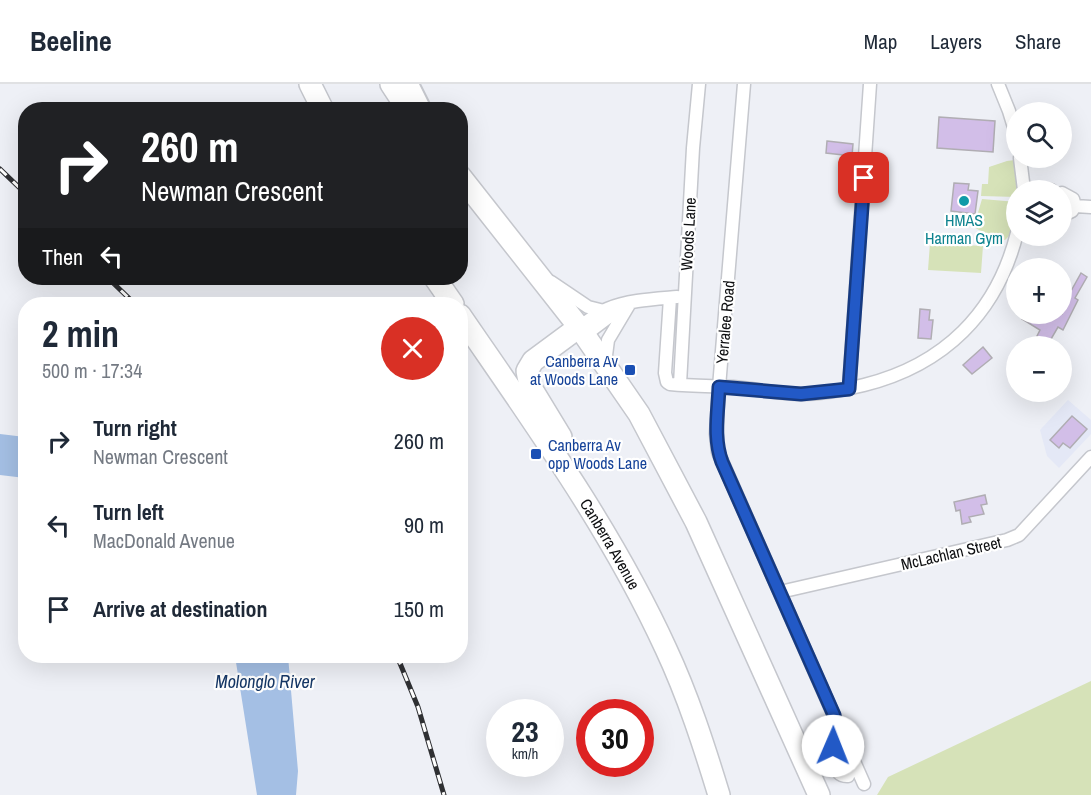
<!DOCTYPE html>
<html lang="en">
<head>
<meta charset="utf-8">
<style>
	:root { --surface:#fff; --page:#f6f6f7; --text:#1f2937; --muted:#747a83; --line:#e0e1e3 }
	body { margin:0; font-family:"Archivo Narrow",sans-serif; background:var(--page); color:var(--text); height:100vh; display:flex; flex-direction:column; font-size:22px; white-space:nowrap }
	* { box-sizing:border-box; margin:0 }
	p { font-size:20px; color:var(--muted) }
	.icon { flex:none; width:33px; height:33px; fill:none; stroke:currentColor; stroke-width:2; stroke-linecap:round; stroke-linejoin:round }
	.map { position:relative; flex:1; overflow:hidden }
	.drawer { position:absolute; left:18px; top:213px; width:450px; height:366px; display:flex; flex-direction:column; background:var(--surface); border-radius:24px; box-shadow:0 6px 24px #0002 }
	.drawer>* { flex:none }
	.guide { position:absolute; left:18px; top:18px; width:450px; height:183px; border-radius:24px; box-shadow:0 6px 24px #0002; background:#202124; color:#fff; overflow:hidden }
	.tools { position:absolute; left:1006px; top:18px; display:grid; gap:12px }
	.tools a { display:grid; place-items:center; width:66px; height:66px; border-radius:50%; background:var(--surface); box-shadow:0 6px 24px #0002; font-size:30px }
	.speed { position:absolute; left:486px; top:615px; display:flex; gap:12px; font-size:30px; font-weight:700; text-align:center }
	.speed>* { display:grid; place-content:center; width:78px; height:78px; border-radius:50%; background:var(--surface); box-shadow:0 6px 24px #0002; line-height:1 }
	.speed small { font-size:15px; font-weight:400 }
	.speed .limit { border:9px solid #d22; background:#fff; color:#111 }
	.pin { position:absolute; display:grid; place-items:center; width:51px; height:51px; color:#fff; margin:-26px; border-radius:12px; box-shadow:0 3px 9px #0006 }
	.me { position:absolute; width:66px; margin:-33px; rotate:1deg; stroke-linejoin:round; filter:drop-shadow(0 0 4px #0008) }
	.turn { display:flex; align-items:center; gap:21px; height:126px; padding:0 24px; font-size:27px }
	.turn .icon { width:78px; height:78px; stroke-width:2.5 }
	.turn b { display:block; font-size:42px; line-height:51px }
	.then { display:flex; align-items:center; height:57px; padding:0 24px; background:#0003; gap:12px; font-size:22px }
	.round { display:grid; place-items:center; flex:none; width:63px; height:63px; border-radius:32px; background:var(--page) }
	.head { display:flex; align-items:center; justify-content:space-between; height:102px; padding:0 24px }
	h1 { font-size:36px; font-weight:700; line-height:45px }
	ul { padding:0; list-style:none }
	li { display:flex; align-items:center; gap:18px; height:84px; padding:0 24px }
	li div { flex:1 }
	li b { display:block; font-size:22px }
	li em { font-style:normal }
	header { display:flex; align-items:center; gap:36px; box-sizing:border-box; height:84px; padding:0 30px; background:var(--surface); border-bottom:2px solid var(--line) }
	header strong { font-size:28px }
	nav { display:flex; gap:33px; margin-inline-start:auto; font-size:21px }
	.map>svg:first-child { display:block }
</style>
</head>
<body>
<header>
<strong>Beeline</strong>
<nav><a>Map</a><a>Layers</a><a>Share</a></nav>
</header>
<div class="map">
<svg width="1091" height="711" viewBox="0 0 1091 711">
	<rect width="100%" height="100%" fill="#eef0f6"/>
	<path fill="#e4e8f6" d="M1068 316 1091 336V350L1059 384 1047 372 1040 346Z"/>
	<path fill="#d6e2b8" d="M1015 76 1018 86 1017 113 981 112 982 100H988L989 83 1007 77Z
		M982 115 1017 118 1009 152 1005 156H996L957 133 956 131 977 132Z
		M930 159 983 162 981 189 928 186Z
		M1091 597V711H877L888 693Z"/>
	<path fill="#a4bfe4" d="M0 350 25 353V394L0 391Z
		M235 572H288L298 687 296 711H257Z"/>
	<path fill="#d2bee8" stroke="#b0adb3" stroke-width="1.5" d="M939 33 995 37 993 68 937 64Z
		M827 57 853 60 852 72 826 69Z
		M954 99 969 100 968 106 978 107 975 130 951 127Z
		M1081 189 1087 193 1075 214 1078 216 1063 246 1058 243 1047 262H1036L1040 254 1037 252 1040 246 1022 235 1025 230H1062V202L1071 207Z
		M920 225 930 226 929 236H933L931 255 918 254Z
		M983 263 992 274 972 290 963 281Z
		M1072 332 1087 345 1070 364 1063 359 1059 364 1050 356Z
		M985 411 987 420 981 421 984 430 969 433 971 438 962 440 960 426 956 427 954 418Z"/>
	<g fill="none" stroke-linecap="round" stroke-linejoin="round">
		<defs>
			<path id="street" d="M744 0 719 303 716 350 718 368 864 700
				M998 0 1009 27 1017 53
				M1020 74 1024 106
				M1024 104 1051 106
				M1062 109 1073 115 1075 122
				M1075 122 1091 123
				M1062 132 1072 127 1075 122
				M551 198 588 223 604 227
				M670 214 665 289 667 298 670 300C691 302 712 302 733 303 756 305 779 310 801 310 823 310 844 306 864 301 944 281 997 229 1017 149
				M579 243C588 237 597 229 607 225 629 216 654 215 677 213
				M585 251 622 223
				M605 279 608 256 630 219
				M680 300 693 64 699 0
				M849 305 870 0
				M780 508 1007 456 1019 451 1091 373
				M835 641C835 654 826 693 848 692L852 683 851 674"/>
			<path id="secondary" d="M410 0 423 26"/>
			<g id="highway">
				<path d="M310 0 323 26"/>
				<path d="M391 0 408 26"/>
				<path d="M460 92 579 243 639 330 696 438 819 711"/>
				<path d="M435 194 453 220"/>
				<path id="s1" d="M460 231C534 339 611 445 666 565 688 612 704 662 719 711"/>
				<path d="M561 353 530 302 527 287 533 277 579 243"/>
			</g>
		</defs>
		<use href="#street" stroke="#c5c7cd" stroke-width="15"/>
		<use href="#secondary" stroke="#c5c7cd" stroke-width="20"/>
		<use href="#highway" stroke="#c5c7cd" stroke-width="24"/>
		<use href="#street" stroke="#fff" stroke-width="12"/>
		<use href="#secondary" stroke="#fff" stroke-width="16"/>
		<use href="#highway" stroke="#fff" stroke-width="21"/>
		<defs>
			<path id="rail" d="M0 85 26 110
				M108 194 135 220
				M397 572 418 623 444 711"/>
		</defs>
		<use href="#rail" stroke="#2f3033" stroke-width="5"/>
		<use href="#rail" stroke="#fff" stroke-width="3" stroke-dasharray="9" stroke-linecap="butt"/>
	</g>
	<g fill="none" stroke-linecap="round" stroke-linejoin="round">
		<defs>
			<path id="route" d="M833 662 835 641 834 631 722 378C713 354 718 329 719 303L801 310 849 305 864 94"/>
		</defs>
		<use href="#route" stroke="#163a81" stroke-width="15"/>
		<use href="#route" stroke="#2259c6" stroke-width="10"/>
	</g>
	<circle fill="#0f9aa8" stroke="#fff" stroke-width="2" cx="964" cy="117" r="6"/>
	<g fill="#1a4fb4" stroke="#fff" stroke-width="2">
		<rect x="624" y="280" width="12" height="12" rx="3"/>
		<rect x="530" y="364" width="12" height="12" rx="3"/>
	</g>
	<g text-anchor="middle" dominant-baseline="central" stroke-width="4.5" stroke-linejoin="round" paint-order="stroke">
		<g font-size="16" fill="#0d838f" stroke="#fff">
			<text x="964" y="136">HMAS<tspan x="964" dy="18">Harman Gym</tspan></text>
		</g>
		<g font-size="16" fill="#0e0f11" stroke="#fff">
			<text transform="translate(688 150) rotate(-87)">Woods Lane</text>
			<text transform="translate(725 238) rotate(-85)">Yerralee Road</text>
			<text stroke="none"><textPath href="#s1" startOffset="274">Canberra Avenue</textPath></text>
			<text transform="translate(951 469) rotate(-13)">McLachlan Street</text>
		</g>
		<g font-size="16" fill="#164399" stroke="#fff" text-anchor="end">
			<text x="618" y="277">Canberra Av<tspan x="618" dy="18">at Woods Lane</tspan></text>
			<text x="548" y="361" text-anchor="start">Canberra Av<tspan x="548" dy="18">opp Woods Lane</tspan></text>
		</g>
		<g font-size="18" font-style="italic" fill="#153766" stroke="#fff">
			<text x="265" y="597">Molonglo River</text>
		</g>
	</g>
</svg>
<div class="tools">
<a><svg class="icon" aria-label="search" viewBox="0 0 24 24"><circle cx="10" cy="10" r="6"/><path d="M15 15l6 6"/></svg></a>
<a><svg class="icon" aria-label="layers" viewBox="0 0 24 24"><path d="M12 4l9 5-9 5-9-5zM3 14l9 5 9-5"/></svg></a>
<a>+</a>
<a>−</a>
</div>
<div class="speed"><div>23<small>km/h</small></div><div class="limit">30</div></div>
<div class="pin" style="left:864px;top:94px;background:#d93025"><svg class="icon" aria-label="arrive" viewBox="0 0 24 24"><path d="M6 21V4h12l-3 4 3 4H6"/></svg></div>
<svg class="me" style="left:833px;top:662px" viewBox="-20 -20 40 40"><circle r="19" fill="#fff"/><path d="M0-13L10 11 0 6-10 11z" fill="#2259c6"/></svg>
<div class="guide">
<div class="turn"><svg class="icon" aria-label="right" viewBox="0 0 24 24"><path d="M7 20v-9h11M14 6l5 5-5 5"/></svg><div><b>260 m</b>Newman Crescent</div></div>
<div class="then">Then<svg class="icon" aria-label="left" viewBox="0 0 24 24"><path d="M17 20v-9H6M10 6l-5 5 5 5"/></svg></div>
</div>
<section class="drawer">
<div class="head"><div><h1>2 min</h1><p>500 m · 17:34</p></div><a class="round" style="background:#d93025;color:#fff"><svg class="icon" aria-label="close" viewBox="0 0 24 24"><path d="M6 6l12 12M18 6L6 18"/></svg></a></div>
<ul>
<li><svg class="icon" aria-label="right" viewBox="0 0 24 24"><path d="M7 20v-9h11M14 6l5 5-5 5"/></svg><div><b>Turn right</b><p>Newman Crescent</p></div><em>260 m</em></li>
<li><svg class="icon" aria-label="left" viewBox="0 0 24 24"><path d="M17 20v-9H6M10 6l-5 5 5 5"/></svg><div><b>Turn left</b><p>MacDonald Avenue</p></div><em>90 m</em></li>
<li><svg class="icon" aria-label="arrive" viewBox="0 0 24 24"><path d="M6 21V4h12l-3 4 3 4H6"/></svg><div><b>Arrive at destination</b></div><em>150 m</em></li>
</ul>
</section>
</div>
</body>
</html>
